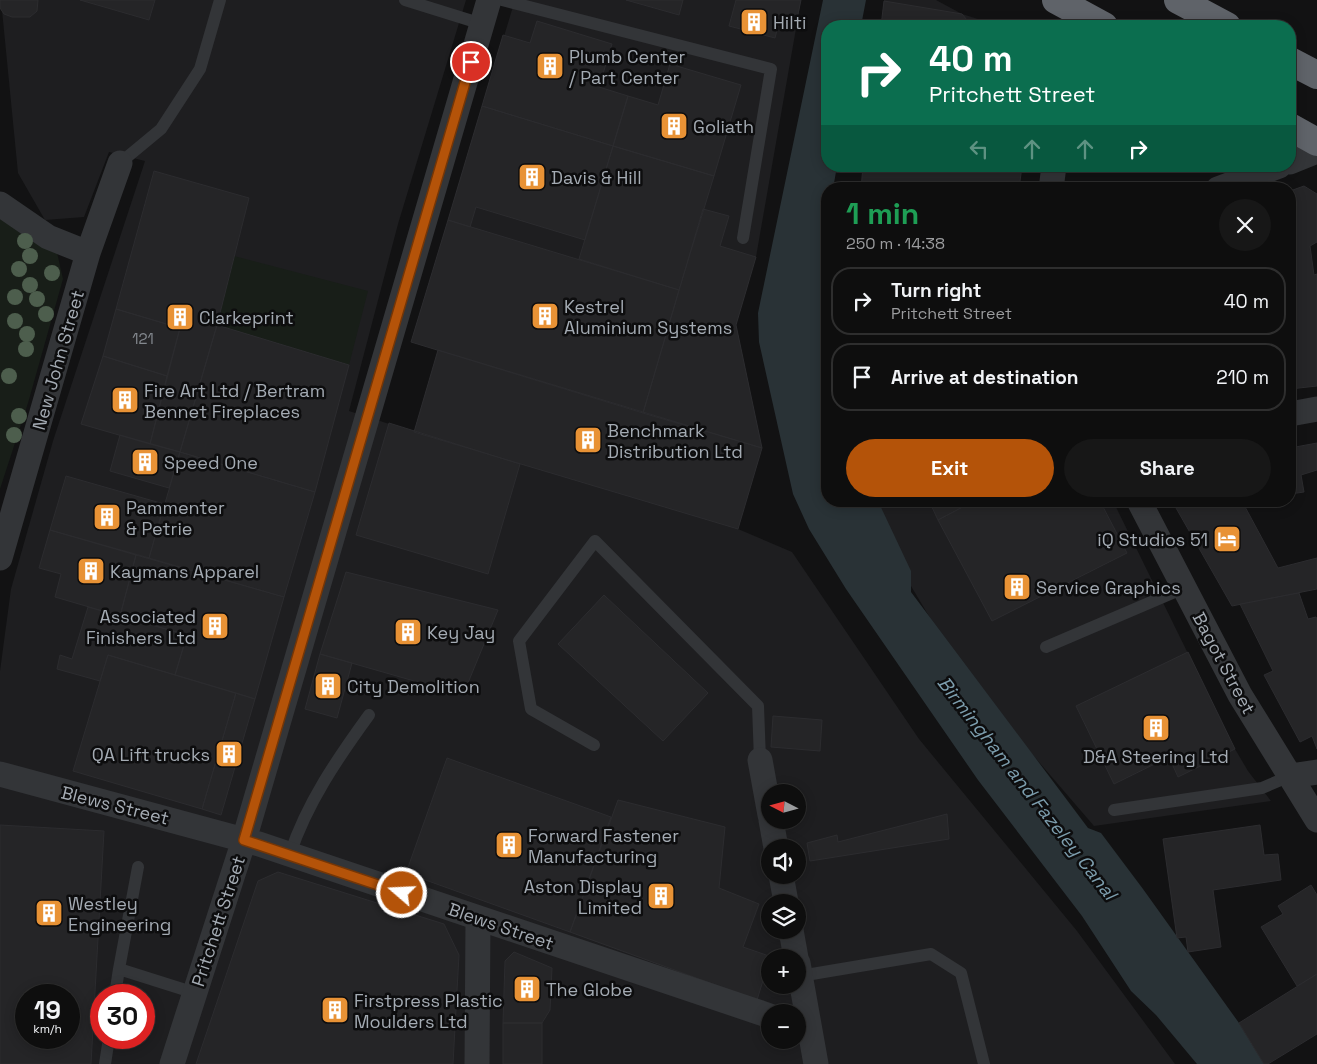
<!DOCTYPE html>
<html lang="en">
<head>
<meta charset="utf-8">
<style>
	:root { --surface:#0e0e0e; --page:#171717; --text:#f1f3f6; --muted:#9b9c9e; --line:#2e2e2e; --accent:#b45309 }
	body { margin:0; font-family:"Space Grotesk",sans-serif; background:var(--page); color:var(--text); height:100vh; display:flex; flex-direction:column; font-size:19px; white-space:nowrap }
	* { box-sizing:border-box; margin:0 }
	p { font-size:16px; color:var(--muted) }
	.icon { flex:none; width:28px; height:28px; fill:none; stroke:currentColor; stroke-width:2; stroke-linecap:round; stroke-linejoin:round }
	.map { position:relative; flex:1; overflow:hidden }
	.sheet { position:absolute; left:821px; top:182px; width:475px; height:325px; display:flex; flex-direction:column; background:var(--surface); border-radius:20px; box-shadow:0 2px 12px #0003,0 0 0 1px var(--line) }
	.sheet>* { flex:none }
	.banner { position:absolute; left:821px; top:20px; width:475px; height:152px; border-radius:20px; box-shadow:0 2px 12px #0003,0 0 0 1px var(--line); background:#0b6e4f; color:#fff; overflow:hidden }
	.needle { width:32px; rotate:276deg }
	.controls { position:absolute; left:761px; top:784px; display:grid; gap:10px }
	.controls a { display:grid; place-items:center; width:45px; height:45px; border-radius:50%; background:var(--surface); box-shadow:0 2px 12px #0003,0 0 0 1px var(--line); font-size:25px }
	.speed { position:absolute; left:15px; top:984px; display:flex; gap:10px; font-size:25px; font-weight:700; text-align:center }
	.speed>* { display:grid; place-content:center; width:65px; height:65px; border-radius:50%; background:var(--surface); box-shadow:0 2px 12px #0003,0 0 0 1px var(--line); line-height:1 }
	.speed small { font-size:12px; font-weight:400 }
	.speed .limit { border:8px solid #d22; background:#fff; color:#111 }
	.pin { position:absolute; display:grid; place-items:center; width:42px; height:42px; color:#fff; margin:-21px; border:2px solid #fff; border-radius:50%; box-shadow:0 1px 5px #0007 }
	.me { position:absolute; width:55px; margin:-28px; rotate:289deg; stroke-linejoin:round; filter:drop-shadow(0 0 4px #0008) }
	.turn { display:flex; align-items:center; gap:18px; height:105px; padding:0 25px; font-size:22px }
	.turn .icon { width:65px; height:65px; stroke-width:2.5 }
	.turn b { display:block; font-size:35px; line-height:42px }
	.lanes { display:flex; align-items:center; height:48px; padding:0 25px; background:#0003; justify-content:center; gap:25px; direction:ltr }
	.lanes .off { opacity:.35 }
	.round { display:grid; place-items:center; flex:none; width:52px; height:52px; border-radius:26px; background:var(--page) }
	.head { display:flex; align-items:center; justify-content:space-between; height:85px; padding:0 25px }
	h1 { font-size:30px; font-weight:800; line-height:38px; color:#1e9e55 }
	.cta { display:flex; gap:10px; margin-top:auto; padding:10px 25px }
	.cta a { flex:1; height:58px; border-radius:30px; background:var(--accent); color:#fff; font-size:20px; font-weight:800; line-height:58px; text-align:center }
	.cta a+a { background:var(--page); color:var(--text) }
	ul { padding:0; list-style:none }
	li { display:flex; align-items:center; gap:15px; height:68px; margin:0 10px 8px; padding:0 15px; border:2px solid var(--line); border-radius:20px }
	li div { flex:1 }
	li b { display:block; font-size:19px }
	li em { font-style:normal }
	.map>svg:first-child { display:block }
</style>
</head>
<body>
<div class="map">
<svg width="1317" height="1064" viewBox="0 0 1317 1064">
	<rect width="100%" height="100%" fill="#121213"/>
	<path fill="#1e1e20" fill-rule="evenodd" d="M1 0H466L398 224 349 411 414 432 438 350 411 342 515 0H801L756 257 736 325 762 448 738 529 792 552 919 739 1077 931 1175 1064H0V671L11 589 53 441 145 161 109 152 84 217 45 220 18 173ZM770 792H798V820H770ZM770 848H798V875H770ZM770 902H798V930H770ZM770 958H798V985H770ZM26 995H69V1038H26ZM101 995H144V1038H101ZM770 1012H798V1040H770Z
		M884 0H936L962 14 1000 26H881Z
		M871 501H1113L1235 749 1248 771 1271 801 1094 826 964 675 886 544Z"/>
	<path fill="#181e18" d="M0 217 56 248 63 279 28 403 0 489Z
		M234 256 368 291 349 365 217 325Z"/>
	<path fill="#293236" d="M823 0H866L861 26H828V166H837L833 189H828L827 264 825 266 822 294 828 309V501H878L911 571V592L1088 828 1101 833 1143 889 1239 1023 1264 1064H1197L1156 1015 1131 991 1082 916 978 780 846 589 809 529 793 494 759 342 758 313Z"/>
	<path fill="#252527" stroke="#2c2c2f" fill-rule="evenodd" d="M0 0H38L37 11 30 17H12L4 14 0 8Z
		M80 0H155L149 20Z
		M626 0H683L679 15Z
		M736 0H801L797 19 781 14 775 38 729 26Z
		M884 1 962 14 972 26H881Z
		M537 21 612 44 599 87 628 96 613 146 482 106 503 35 530 43Z
		M670 64 741 85 714 176 613 146 628 96 658 105Z
		M482 106 613 146 585 240 476 207 470 227 448 220Z
		M613 146 714 176 679 290 579 259Z
		M863 166H1022L1019 189H861Z
		M154 171 249 198 217 325 180 452 150 444 180 328 116 309Z
		M1304 186 1317 194V242L1310 246 1314 275 1317 274V386L1290 389V191Z
		M703 209 729 216 720 246 756 257 736 325 762 448 643 413Z
		M448 220 679 290 643 413 411 342Z
		M116 309 180 328 167 376 103 356Z
		M217 325 349 365 315 492 180 452Z
		M438 350 762 448 738 529 414 432Z
		M103 356 167 376 150 444 81 424Z
		M389 423 520 464 488 574 356 535Z
		M120 435 180 452 169 488 110 471Z
		M1317 443V470L1301 475 1304 492 1290 494V448Z
		M180 452 315 492 284 597 149 558Z
		M66 476 164 504 149 558 50 530Z
		M929 501H974L938 520Z
		M974 501H1100L1127 553 992 621 938 520Z
		M1172 501H1251L1243 503 1278 568 1317 558V589L1232 606Z
		M50 530 136 555 120 616 55 597 61 574 39 568Z
		M136 555 284 597 255 699 175 675 187 635 120 616Z
		M346 572 498 610 463 695 320 654Z
		M1299 593 1308 619 1316 617 1317 619V749L1312 736 1300 742 1264 675 1273 671 1240 604Z
		M604 595 708 693 663 741 558 644Z
		M88 607 187 635 175 675 108 655 100 681 57 669 60 655 72 659Z
		M1188 652 1235 749 1178 777 1169 757 1114 784 1076 706Z
		M320 654 352 663 337 718 305 709Z
		M108 655 236 693 202 809 73 771Z
		M236 693 255 699 221 815 202 809Z
		M773 716 822 720 820 751 771 747Z
		M447 758 611 817 570 932 406 873Z
		M618 800 725 827 719 888 759 904 743 947 772 957 770 958 757 1000 570 932Z
		M947 814 949 839 810 861 807 843 837 835 838 842Z
		M0 825 104 831 91 1064H0ZM26 995H69V1038H26Z
		M1260 825 1264 855 1278 854 1281 880 1213 890 1221 947 1188 952 1186 937 1177 938 1163 839Z
		M278 872 444 924 459 955 453 1064H196L258 881Z
		M1311 885 1317 895V974L1297 986 1261 927 1283 914 1278 906Z
		M514 952 552 968 550 1010 542 1023H503L505 961Z
		M1317 974V1034L1268 1064H1264L1239 1023Z
		M503 1023H542V1064H503Z"/>
	<g fill="none" stroke-linecap="round" stroke-linejoin="round">
		<path stroke="#333538" stroke-width="12" d="M405 0 482 24
			M502 0 771 69 743 238
			M120 163 161 129 200 69 220 0
			M1046 647 1184 588
			M594 745 531 709 519 641 595 541 758 706 760 760
			M1114 810 1262 788 1290 776
			M290 854C307 803 337 759 369 715
			M119 969 138 867
			M800 976 931 954 961 973 984 1064
			M115 995 119 969 195 993
			M105 1064 109 1038"/>
		<path stroke="#333538" stroke-width="25" d="M1290 162 1317 151
			M1051 189 1054 166
			M1218 189 1279 166
			M0 204 48 237 88 253
			M1290 414 1317 409
			M1139 501 1240 695 1317 820
			M0 558 88 253 120 163
			M760 760 770 815
			M0 774 259 844 770 1016
			M1290 776 1317 772
			M771 820 776 848
			M781 875 786 902
			M791 930 796 958
			M798 963 816 1064
			M172 1064 244 840 489 0
			M477 1064 478 919"/>
		<path stroke="#5f6369" stroke-width="28" d="M1056 0 1104 26
			M1178 0 1227 26
			M1290 61 1317 75
			M1290 127 1317 142"/>
	</g>
	<g fill="#4d5e4d">
		<circle cx="25" cy="241" r="8"/>
		<circle cx="30" cy="256" r="8"/>
		<circle cx="19" cy="269" r="8"/>
		<circle cx="52" cy="273" r="8"/>
		<circle cx="30" cy="285" r="8"/>
		<circle cx="15" cy="297" r="8"/>
		<circle cx="37" cy="299" r="8"/>
		<circle cx="46" cy="314" r="8"/>
		<circle cx="15" cy="321" r="8"/>
		<circle cx="27" cy="334" r="8"/>
		<circle cx="26" cy="349" r="8"/>
		<circle cx="9" cy="376" r="8"/>
		<circle cx="19" cy="416" r="8"/>
		<circle cx="14" cy="435" r="8"/>
	</g>
	<g fill="none" stroke-linecap="round" stroke-linejoin="round">
		<defs>
			<path id="route" d="M402 893 244 840 471 62"/>
		</defs>
		<use href="#route" stroke="#753606" stroke-width="12"/>
		<use href="#route" stroke="#b45309" stroke-width="9"/>
	</g>
	<defs>
		<symbol id="building-square" viewBox="-11 -11 22 22"><rect x="-9" y="-9" width="18" height="18" rx="4" fill="#e89235" stroke="#0d0d0e"/><path d="M-4-6H4V6H1V3H-1V6H-4ZM-2.5-4.3h1.7v1.8h-1.7ZM.8-4.3h1.7v1.8H.8ZM-2.5-1h1.7V.8h-1.7ZM.8-1h1.7V.8H.8Z" fill="#fff"/></symbol>
		<symbol id="hotel-square" viewBox="-11 -11 22 22"><rect x="-9" y="-9" width="18" height="18" rx="4" fill="#e89235" stroke="#0d0d0e"/><path d="M-6-4.5h1.5V1H6V5H4.5V3h-9V5H-6ZM-4 0a1.8 1.8 0 1 1 3.6 0ZM.5 0V-2.5h3Q6-2.5 6 0Z" fill="#fff"/></symbol>
	</defs>
	<g fill-rule="evenodd">
		<use href="#building-square" x="738" y="6" width="32" height="32"/>
		<use href="#building-square" x="534" y="50" width="32" height="32"/>
		<use href="#building-square" x="658" y="110" width="32" height="32"/>
		<use href="#building-square" x="516" y="161" width="32" height="32"/>
		<use href="#building-square" x="529" y="300" width="32" height="32"/>
		<use href="#building-square" x="164" y="301" width="32" height="32"/>
		<use href="#building-square" x="109" y="384" width="32" height="32"/>
		<use href="#building-square" x="572" y="424" width="32" height="32"/>
		<use href="#building-square" x="129" y="446" width="32" height="32"/>
		<use href="#building-square" x="91" y="501" width="32" height="32"/>
		<use href="#hotel-square" x="1211" y="523" width="32" height="32"/>
		<use href="#building-square" x="75" y="555" width="32" height="32"/>
		<use href="#building-square" x="1001" y="571" width="32" height="32"/>
		<use href="#building-square" x="199" y="610" width="32" height="32"/>
		<use href="#building-square" x="392" y="616" width="32" height="32"/>
		<use href="#building-square" x="312" y="670" width="32" height="32"/>
		<use href="#building-square" x="1140" y="712" width="32" height="32"/>
		<use href="#building-square" x="213" y="738" width="32" height="32"/>
		<use href="#building-square" x="493" y="829" width="32" height="32"/>
		<use href="#building-square" x="645" y="880" width="32" height="32"/>
		<use href="#building-square" x="33" y="897" width="32" height="32"/>
		<use href="#building-square" x="511" y="973" width="32" height="32"/>
		<use href="#building-square" x="319" y="994" width="32" height="32"/>
	</g>
	<g text-anchor="middle" dominant-baseline="central" stroke-width="5" stroke-linejoin="round" paint-order="stroke">
		<g font-size="15" fill="#84898f">
			<text x="143" y="338">121</text>
		</g>
		<g font-size="18" fill="#a4abb3" stroke="#0d0d0e" text-anchor="start">
			<text x="773" y="22">Hilti</text>
			<text x="569" y="56">Plumb Center<tspan x="569" dy="21">/ Part Center</tspan></text>
			<text x="693" y="126">Goliath</text>
			<text x="551" y="177">Davis &amp; Hill</text>
			<text x="564" y="306">Kestrel<tspan x="564" dy="21">Aluminium Systems</tspan></text>
			<text x="199" y="317">Clarkeprint</text>
			<text x="144" y="390">Fire Art Ltd / Bertram<tspan x="144" dy="21">Bennet Fireplaces</tspan></text>
			<text x="607" y="430">Benchmark<tspan x="607" dy="21">Distribution Ltd</tspan></text>
			<text x="164" y="462">Speed One</text>
			<text x="126" y="507">Pammenter<tspan x="126" dy="21">&amp; Petrie</tspan></text>
			<text x="1208" y="539" text-anchor="end">iQ Studios 51</text>
			<text x="110" y="571">Kaymans Apparel</text>
			<text x="1036" y="587">Service Graphics</text>
			<text x="196" y="616" text-anchor="end">Associated<tspan x="196" dy="21">Finishers Ltd</tspan></text>
			<text x="427" y="632">Key Jay</text>
			<text x="347" y="686">City Demolition</text>
			<text x="210" y="754" text-anchor="end">QA Lift trucks</text>
			<text x="1156" y="756" text-anchor="middle">D&amp;A Steering Ltd</text>
			<text x="528" y="835">Forward Fastener<tspan x="528" dy="21">Manufacturing</tspan></text>
			<text x="642" y="886" text-anchor="end">Aston Display<tspan x="642" dy="21">Limited</tspan></text>
			<text x="68" y="903">Westley<tspan x="68" dy="21">Engineering</tspan></text>
			<text x="546" y="989">The Globe</text>
			<text x="354" y="1000">Firstpress Plastic<tspan x="354" dy="21">Moulders Ltd</tspan></text>
		</g>
		<g font-size="18" fill="#a4abb3" stroke="#0d0d0e">
			<text transform="translate(58 360) rotate(-74)">New John Street</text>
			<text transform="translate(1224 663) rotate(62)">Bagot Street</text>
			<text transform="translate(115 805) rotate(14)">Blews Street</text>
			<text transform="translate(218 921) rotate(-72)">Pritchett Street</text>
			<text transform="translate(501 926) rotate(19)">Blews Street</text>
		</g>
		<g font-size="19" font-style="italic" fill="#7c9dad" stroke="#0d0d0e">
			<text transform="translate(1027 788) rotate(52)">Birmingham and Fazeley Canal</text>
		</g>
	</g>
</svg>
<div class="controls">
<a><svg class="needle" viewBox="-14 -14 28 28"><path d="M0-13l5 13h-10z" fill="#e53935"/><path d="M0 13l5-13h-10z" fill="#9b9c9e"/></svg></a>
<a><svg class="icon" aria-label="sound" viewBox="0 0 24 24"><path d="M4 9h4l5-4v14l-5-4H4zM17 9q2 3 0 6"/></svg></a>
<a><svg class="icon" aria-label="layers" viewBox="0 0 24 24"><path d="M12 4l9 5-9 5-9-5zM3 14l9 5 9-5"/></svg></a>
<a>+</a>
<a>−</a>
</div>
<div class="speed"><div>19<small>km/h</small></div><div class="limit">30</div></div>
<div class="pin" style="left:471px;top:62px;background:#d93025"><svg class="icon" aria-label="arrive" viewBox="0 0 24 24"><path d="M6 21V4h12l-3 4 3 4H6"/></svg></div>
<svg class="me" style="left:402px;top:893px" viewBox="-20 -20 40 40"><circle r="17" fill="#b45309" stroke="#fff" stroke-width="3"/><path d="M0-11L8 9 0 5-8 9z" fill="#fff"/></svg>
<div class="banner">
<div class="turn"><svg class="icon" aria-label="right" viewBox="0 0 24 24"><path d="M7 20v-9h11M14 6l5 5-5 5"/></svg><div><b>40 m</b>Pritchett Street</div></div>
<div class="lanes"><svg class="icon off" aria-label="left" viewBox="0 0 24 24"><path d="M17 20v-9H6M10 6l-5 5 5 5"/></svg><svg class="icon off" aria-label="ahead" viewBox="0 0 24 24"><path d="M12 20V5M6 11l6-6 6 6"/></svg><svg class="icon off" aria-label="ahead" viewBox="0 0 24 24"><path d="M12 20V5M6 11l6-6 6 6"/></svg><svg class="icon" aria-label="right" viewBox="0 0 24 24"><path d="M7 20v-9h11M14 6l5 5-5 5"/></svg></div>
</div>
<section class="sheet">
<div class="head"><div><h1>1 min</h1><p>250 m · 14:38</p></div><a class="round"><svg class="icon" aria-label="close" viewBox="0 0 24 24"><path d="M6 6l12 12M18 6L6 18"/></svg></a></div>
<ul>
<li><svg class="icon" aria-label="right" viewBox="0 0 24 24"><path d="M7 20v-9h11M14 6l5 5-5 5"/></svg><div><b>Turn right</b><p>Pritchett Street</p></div><em>40 m</em></li>
<li><svg class="icon" aria-label="arrive" viewBox="0 0 24 24"><path d="M6 21V4h12l-3 4 3 4H6"/></svg><div><b>Arrive at destination</b></div><em>210 m</em></li>
</ul>
<div class="cta"><a>Exit</a><a>Share</a></div>
</section>
</div>
</body>
</html>
